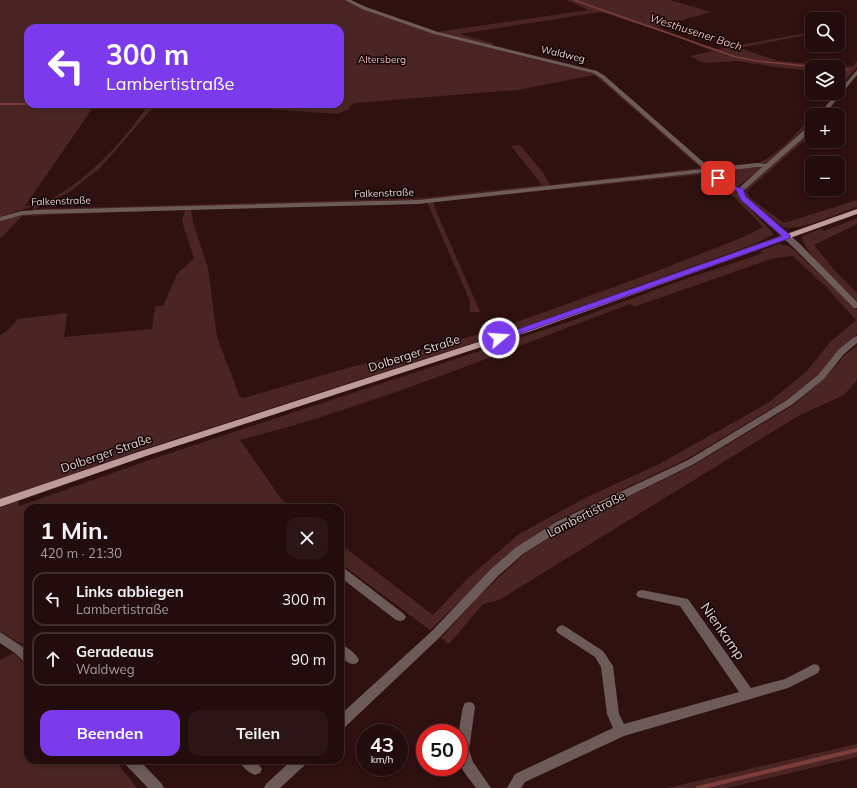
<!DOCTYPE html>
<html lang="de">
<head>
<meta charset="utf-8">
<style>
	:root { --surface:#230d0c; --page:#2b1615; --text:#f1f3f6; --muted:#a39c9d; --line:#402d2d; --accent:#7c3aed }
	body { margin:0; font-family:Mulish,sans-serif; background:var(--page); color:var(--text); height:100vh; display:flex; flex-direction:column; font-size:15px; white-space:nowrap }
	* { box-sizing:border-box; margin:0 }
	p { font-size:13px; color:var(--muted) }
	.icon { flex:none; width:22px; height:22px; fill:none; stroke:currentColor; stroke-width:2; stroke-linecap:round; stroke-linejoin:round }
	.map { position:relative; flex:1; overflow:hidden }
	.sheet { position:absolute; left:24px; top:504px; width:320px; height:260px; display:flex; flex-direction:column; background:var(--surface); border-radius:12px; box-shadow:0 2px 10px #0003,0 0 0 1px var(--line) }
	.sheet>* { flex:none }
	.hud { position:absolute; left:24px; top:24px; width:320px; height:84px; border-radius:12px; box-shadow:0 2px 10px #0003,0 0 0 1px var(--line); background:#7c3aed; color:#fff; overflow:hidden }
	.controls { position:absolute; left:805px; top:12px; display:grid; gap:8px }
	.controls a { display:grid; place-items:center; width:40px; height:40px; border-radius:8px; background:var(--surface); box-shadow:0 2px 10px #0003,0 0 0 1px var(--line); font-size:20px }
	.speed { position:absolute; left:356px; top:724px; display:flex; gap:8px; font-size:20px; font-weight:700; text-align:center }
	.speed>* { display:grid; place-content:center; width:52px; height:52px; border-radius:50%; background:var(--surface); box-shadow:0 2px 10px #0003,0 0 0 1px var(--line); line-height:1 }
	.speed small { font-size:10px; font-weight:400 }
	.speed .limit { border:6px solid #d22; background:#fff; color:#111 }
	.pin { position:absolute; display:grid; place-items:center; width:34px; height:34px; color:#fff; margin:-17px; border-radius:8px; box-shadow:0 2px 6px #0006 }
	.me { position:absolute; width:44px; margin:-22px; rotate:72deg; stroke-linejoin:round; filter:drop-shadow(0 0 3px #0008) }
	.turn { display:flex; align-items:center; gap:14px; height:84px; padding:0 16px; font-size:18px }
	.turn .icon { width:52px; height:52px; stroke-width:2.5 }
	.turn b { display:block; font-size:28px; line-height:34px }
	.round { display:grid; place-items:center; flex:none; width:42px; height:42px; border-radius:12px; background:var(--page) }
	.summary { display:flex; align-items:center; justify-content:space-between; height:68px; padding:0 16px }
	h1 { font-size:24px; font-weight:700; line-height:30px }
	.button { display:flex; gap:8px; margin-top:auto; padding:8px 16px }
	.button a { flex:1; height:46px; border-radius:12px; background:var(--accent); color:#fff; font-size:16px; font-weight:700; line-height:46px; text-align:center }
	.button a+a { background:var(--page); color:var(--text) }
	ul { padding:0; list-style:none }
	li { display:flex; align-items:center; gap:12px; height:54px; margin:0 8px 6px; padding:0 8px; border:2px solid var(--line); border-radius:12px }
	li div { flex:1 }
	li b { display:block; font-size:15px }
	li em { font-style:normal }
	.map>svg:first-child { display:block }
</style>
</head>
<body>
<div class="map">
<svg width="857" height="788" viewBox="0 0 857 788">
	<rect width="100%" height="100%" fill="#2f1110"/>
	<path fill="#4b2523" fill-rule="evenodd" d="M0 0H346L437 32 588 10 566 0H670L711 12 657 27 714 49H718L812 32V34L739 48 778 61 843 67 853 66 857 61V67L838 90V85L843 77 841 74 838 73V67H812V71L775 67 738 61 703 63 690 56 712 51 675 36 601 12 460 34 495 44 489 46 582 69 598 75 703 167 702 170 416 200 35 211 33 210 34 206 0 217ZM28 28H340V104H199L337 114 349 109 351 105 355 103 517 90 595 75 701 168 550 185 544 174 520 145 511 146 542 185 422 198 398 199 34 209 71 191 101 167 156 104H28ZM147 106C127 139 65 206 25 206L92 109Z
		M812 116V121L769 163 754 164C775 159 798 132 812 116Z
		M812 128V133L809 136 812 137V139L807 138 751 187 747 192 750 198 784 223 857 200V207C838 213 802 231 783 227L747 199 745 193 746 188 803 137H808L809 136 805 135Z
		M757 166 762 168 737 187 731 186 714 171Z
		M698 173 709 174 735 191 741 199 772 232 773 235 752 245 526 326 141 450 0 499V335L7 331 18 319 67 313 64 337 152 329 155 306H163L177 274 194 258 182 221 185 210 22 216 0 239V220L22 214 191 209 193 222 208 268 217 337 240 397 244 398 344 369 492 331 652 273 741 238 763 227 737 200 709 174H706L434 202V206L480 312H470V301L427 202Z
		M857 218V224L814 245 836 272 857 293V301C844 289 805 254 802 238L803 236 820 229 824 231Z
		M779 244 788 246 793 249 857 310V334L837 351 817 376 786 400 687 459 556 521 515 549 430 630 340 563V544L433 615 468 578 519 534 583 499 659 464 768 403 807 371 831 341 856 320 826 287 793 256 774 258 634 307 630 304C501 352 373 406 240 440L282 500 292 508H28V640L21 644 0 631V508L17 501 20 506 146 461 574 320 674 283 763 253 760 251Z
		M857 346V380L844 395 798 416 499 600 483 604 449 644 441 638 477 598 524 554 564 528 694 465 795 404 825 378 845 355Z
		M14 653 28 668V760H115L137 788H0V660Z
		M857 744V757L728 788H667Z"/>
	<g fill="none" stroke-linecap="round" stroke-linejoin="round">
		<path stroke="#7d3e3b" stroke-width="1.5" d="M574 0 736 57 757 61 816 67
			M838 69 849 70"/>
		<path stroke="#7d3e3b" stroke-width="2" d="M0 104H40"/>
		<path stroke="#7d3e3b" stroke-width="4" d="M698 788 857 750"/>
		<path fill="#6c5b59" fill-rule="evenodd" d="M345 0H351L366 7 438 32 597 71 605 76 710 168 757 163 766 164 812 123V129L801 140 743 191V194L800 244 857 302V308H854L794 248 742 200 737 194V191L726 188 708 172 418 204 37 214 22 215 0 221V217L22 211 37 210 418 200 704 169 601 78 593 73 434 34 362 9ZM757 167H762L739 188 730 186 714 172Z
			M857 70V75L824 115H818Z
			M857 336V343L844 354 824 379 793 404 694 464 564 528 523 554 499 575 440 637 345 727 340 728V715L432 631 491 569 515 548 556 522 688 460 787 400 818 375 838 350 854 337Z
			M340 567 344 568 404 614 406 617 404 620 400 621 396 620 340 577Z
			M642 590 688 599 751 688 785 679 814 664 818 665 820 669 818 673 788 688 624 736 525 782 521 788H507L515 774 613 728 607 714 601 667 595 657 558 633 556 630 558 627 562 625 566 627 603 651 613 666 619 714 624 724 739 692 680 606 638 597 636 594 638 591Z
			M0 632 23 647 28 651V664L24 662 15 653 0 643Z
			M340 644C347 647 356 653 359 660L357 663C350 666 346 661 340 656Z
			M469 702 473 703 475 707 469 750 473 762 491 788H476C471 781 464 773 460 765 455 751 460 722 463 707L465 703Z
			M123 760H139L162 784 164 788H148L125 764Z
			M239 760H255L262 769 260 773 255 775C248 772 242 767 239 760Z
			M292 760H308L306 764 280 788H264L266 784Z"/>
		<path fill="#be9b98" fill-rule="evenodd" d="M857 209V214L531 331 146 456 0 507V499L138 452 525 327Z"/>
	</g>
	<path fill="#7c3aed" stroke="#51269a" d="M716 177H721L730 185 743 189 746 197 790 235V238L502 340H496L495 338 496 337 782 236 741 200 737 191 726 188 716 180Z"/>
	<g text-anchor="middle" dominant-baseline="central" stroke-width="3" stroke-linejoin="round" paint-order="stroke">
		<g font-size="10" fill="#e5d0cd" stroke="#0f0403">
			<text transform="translate(563 54) rotate(13)">Waldweg</text>
			<text transform="translate(384 193) rotate(-2)">Falkenstraße</text>
			<text transform="translate(61 201) rotate(-2)">Falkenstraße</text>
		</g>
		<g font-size="10" fill="#fec1bc" stroke="#0f0403">
			<text x="382" y="59">Altersberg</text>
		</g>
		<g font-size="11" font-style="italic" fill="#f3b7b2" stroke="#0f0403">
			<text transform="translate(696 32) rotate(18)">Westhusener Bach</text>
		</g>
		<g font-size="12" fill="#e5d0cd" stroke="#0f0403">
			<text transform="translate(414 353) rotate(-18)">Dolberger Straße</text>
			<text transform="translate(106 453) rotate(-19)">Dolberger Straße</text>
			<text transform="translate(586 514) rotate(-27)">Lambertistraße</text>
		</g>
		<g font-size="14" fill="#e5d0cd" stroke="#0f0403">
			<text transform="translate(723 631) rotate(55)">Nienkamp</text>
		</g>
	</g>
</svg>
<div class="controls">
<a><svg class="icon" aria-label="search" viewBox="0 0 24 24"><circle cx="10" cy="10" r="6"/><path d="M15 15l6 6"/></svg></a>
<a><svg class="icon" aria-label="layers" viewBox="0 0 24 24"><path d="M12 4l9 5-9 5-9-5zM3 14l9 5 9-5"/></svg></a>
<a>+</a>
<a>−</a>
</div>
<div class="speed"><div>43<small>km/h</small></div><div class="limit">50</div></div>
<div class="pin" style="left:718px;top:178px;background:#d93025"><svg class="icon" aria-label="arrive" viewBox="0 0 24 24"><path d="M6 21V4h12l-3 4 3 4H6"/></svg></div>
<svg class="me" style="left:499px;top:338px" viewBox="-20 -20 40 40"><circle r="17" fill="#7c3aed" stroke="#fff" stroke-width="3"/><path d="M0-11L8 9 0 5-8 9z" fill="#fff"/></svg>
<div class="hud">
<div class="turn"><svg class="icon" aria-label="left" viewBox="0 0 24 24"><path d="M17 20v-9H6M10 6l-5 5 5 5"/></svg><div><b>300 m</b>Lambertistraße</div></div>
</div>
<section class="sheet">
<div class="summary"><div><h1>1 Min.</h1><p>420 m · 21:30</p></div><a class="round"><svg class="icon" aria-label="close" viewBox="0 0 24 24"><path d="M6 6l12 12M18 6L6 18"/></svg></a></div>
<ul>
<li><svg class="icon" aria-label="left" viewBox="0 0 24 24"><path d="M17 20v-9H6M10 6l-5 5 5 5"/></svg><div><b>Links abbiegen</b><p>Lambertistraße</p></div><em>300 m</em></li>
<li><svg class="icon" aria-label="ahead" viewBox="0 0 24 24"><path d="M12 20V5M6 11l6-6 6 6"/></svg><div><b>Geradeaus</b><p>Waldweg</p></div><em>90 m</em></li>
</ul>
<div class="button"><a>Beenden</a><a>Teilen</a></div>
</section>
</div>
</body>
</html>
